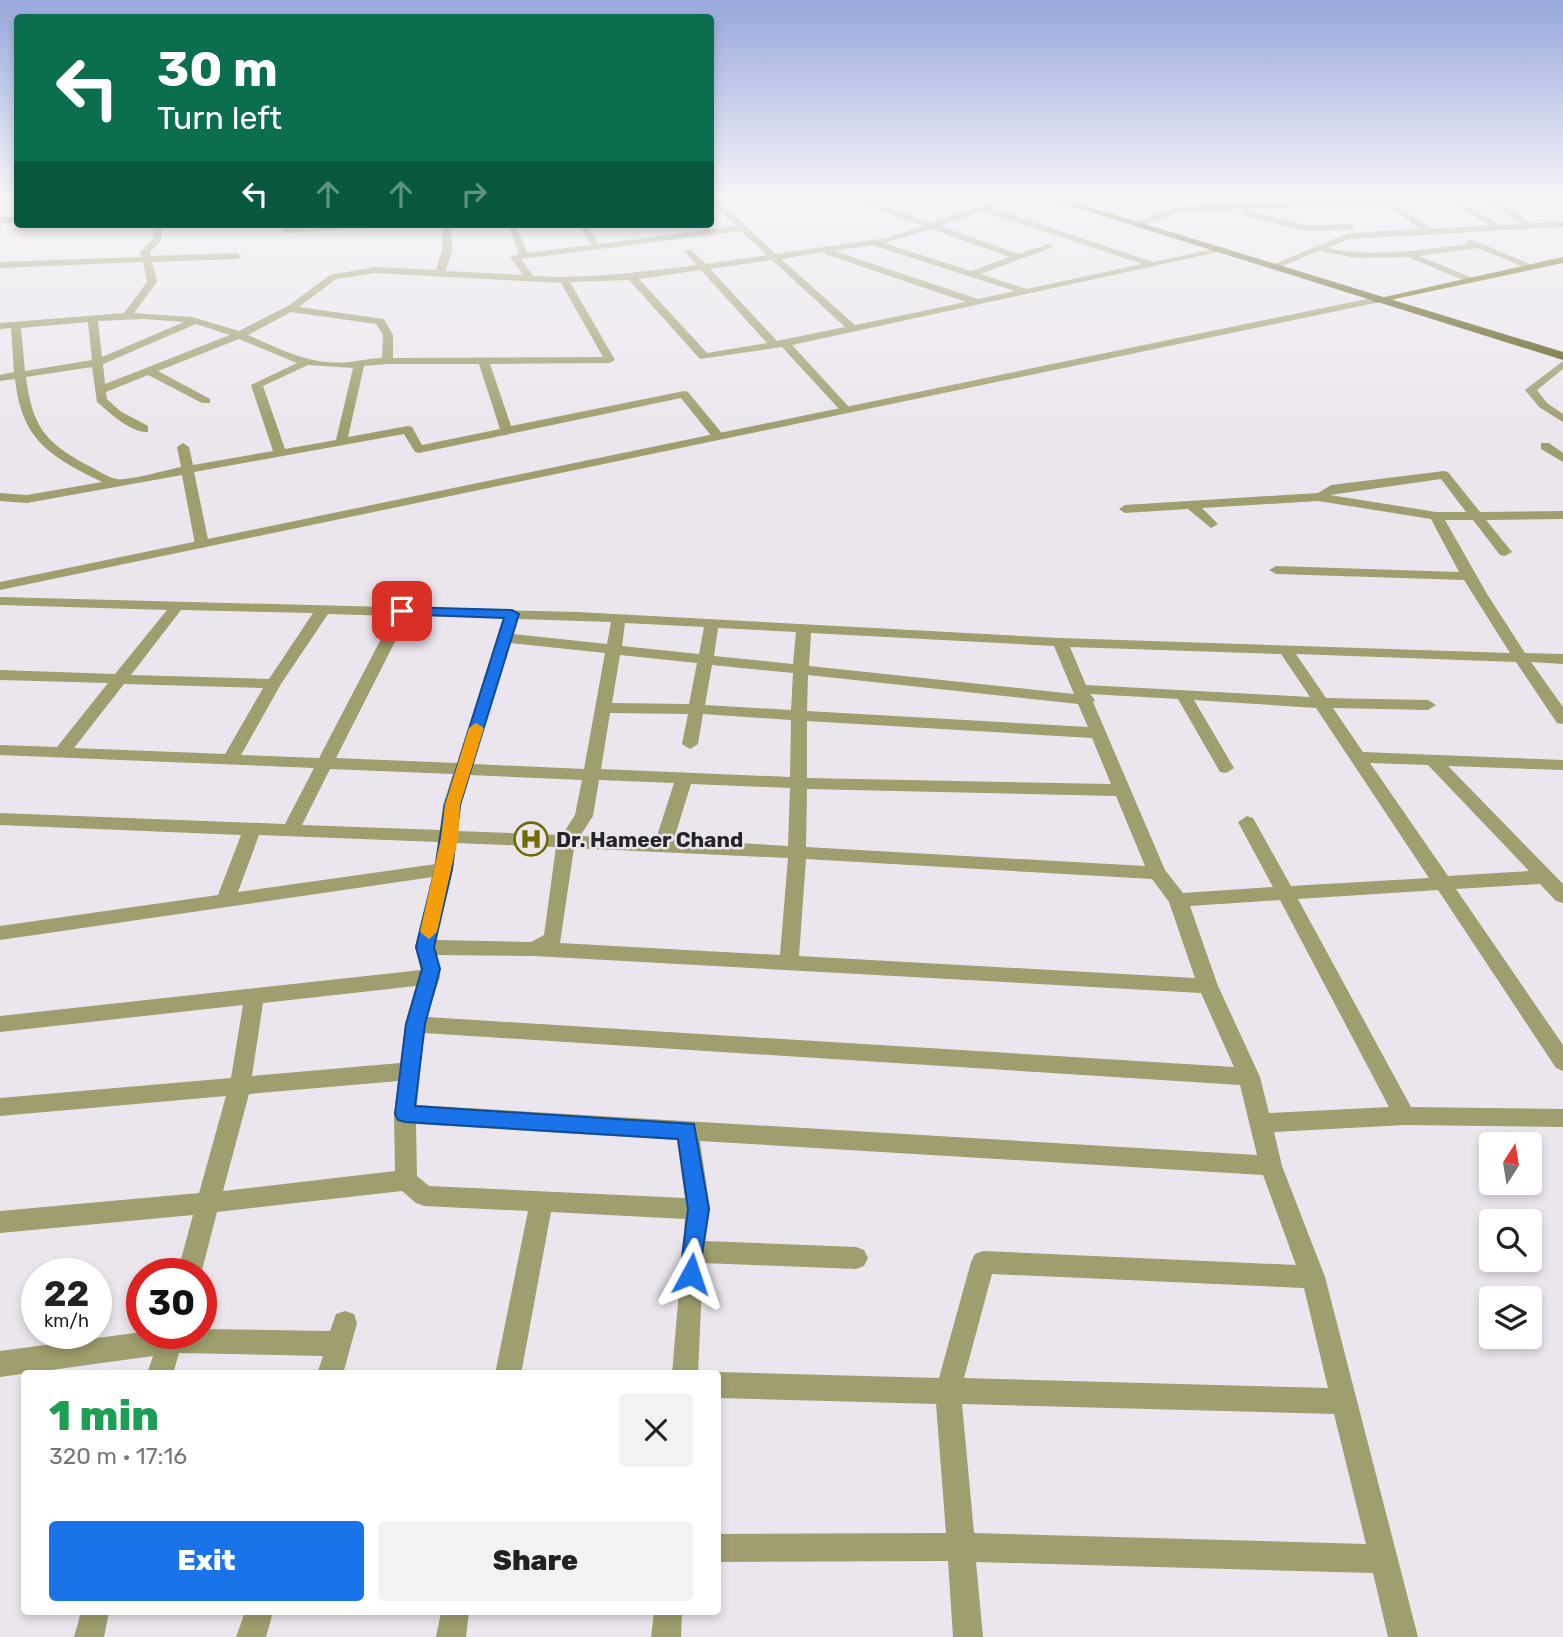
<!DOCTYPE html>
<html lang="en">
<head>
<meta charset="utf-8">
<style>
	:root { --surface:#fff; --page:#f2f2f2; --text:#222; --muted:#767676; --accent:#1a73e8 }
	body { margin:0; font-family:Rubik,sans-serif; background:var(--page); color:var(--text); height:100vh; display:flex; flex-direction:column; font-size:26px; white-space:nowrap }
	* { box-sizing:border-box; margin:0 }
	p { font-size:23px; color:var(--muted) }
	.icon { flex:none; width:38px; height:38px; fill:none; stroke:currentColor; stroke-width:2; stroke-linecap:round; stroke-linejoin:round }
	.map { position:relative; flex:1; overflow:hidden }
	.side { position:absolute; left:21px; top:1370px; width:700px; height:245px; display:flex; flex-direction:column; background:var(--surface); border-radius:7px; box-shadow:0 4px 10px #0003 }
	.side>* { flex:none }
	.guide { position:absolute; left:14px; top:14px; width:700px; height:214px; border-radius:7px; box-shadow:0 4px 10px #0003; background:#0b6e4f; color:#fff; overflow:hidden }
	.needle { width:46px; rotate:12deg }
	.fabs { position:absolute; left:1479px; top:1132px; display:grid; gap:14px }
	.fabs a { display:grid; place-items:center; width:63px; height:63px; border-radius:7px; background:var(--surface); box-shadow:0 4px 10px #0003; font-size:35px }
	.speed { position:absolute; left:21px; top:1258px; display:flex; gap:14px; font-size:35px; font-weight:700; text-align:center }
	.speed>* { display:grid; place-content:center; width:91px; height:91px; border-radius:50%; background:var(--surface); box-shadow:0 4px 10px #0003; line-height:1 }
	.speed small { font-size:18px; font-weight:400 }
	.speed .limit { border:10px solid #d22; background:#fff; color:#111 }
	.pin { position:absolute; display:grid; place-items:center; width:60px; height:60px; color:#fff; margin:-30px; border-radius:14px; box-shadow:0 4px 10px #0006 }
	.me { position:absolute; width:77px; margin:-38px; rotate:5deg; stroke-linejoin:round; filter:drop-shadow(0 0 5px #0008) }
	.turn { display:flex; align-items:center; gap:24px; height:147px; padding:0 28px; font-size:32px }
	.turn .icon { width:91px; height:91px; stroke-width:2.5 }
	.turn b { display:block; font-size:49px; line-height:60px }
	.lanes { display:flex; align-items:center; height:66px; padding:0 28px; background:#0003; justify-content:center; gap:35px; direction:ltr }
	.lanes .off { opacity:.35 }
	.round { display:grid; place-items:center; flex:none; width:74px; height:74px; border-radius:7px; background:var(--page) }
	.summary { display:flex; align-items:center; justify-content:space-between; height:119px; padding:0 28px }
	h1 { font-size:42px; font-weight:800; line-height:52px; color:#1e9e55 }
	.cta { display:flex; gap:14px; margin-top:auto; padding:14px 28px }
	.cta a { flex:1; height:80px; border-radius:7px; background:var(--accent); color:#fff; font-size:28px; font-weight:800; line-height:80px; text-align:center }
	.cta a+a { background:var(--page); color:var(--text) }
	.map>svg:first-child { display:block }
</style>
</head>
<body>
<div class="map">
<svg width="1563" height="1637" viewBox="0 0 1563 1637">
	<rect width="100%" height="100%" fill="#ebe6ed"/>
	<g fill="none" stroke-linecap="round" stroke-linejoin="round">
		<path fill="#9f9e6e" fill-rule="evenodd" d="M0 198H18V202L0 201Z
			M710 198H716L776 254 887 238 923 226 850 198H862L931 223 1004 198H1016L991 208 1153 262 1223 247 1228 250 792 345 848 406V410H840L782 347 700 359 629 280 570 282 615 360 610 363 490 364 511 426 684 391 688 392 721 432V438H713L681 398 419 453 415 452 404 434 194 472 209 544 202 548 195 544 182 475 27 503 0 501V493L27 495 102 482C50 456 22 441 15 379L0 381V375L14 372 11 328 0 329V323L124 313 147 282 143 262 0 268V262L141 257 140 252 152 240 154 224H162L161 241 150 252 151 256 237 253 242 256 237 259 152 262 157 282 134 313 192 317 239 331 288 306 330 275 375 267 436 270 442 250 443 224H451L452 250 446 271 523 275 510 257 519 254 508 224H516L527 253 591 245 578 224H586L599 244 736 226 710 202ZM982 211 1142 264 1027 289 980 274 1053 247 1048 244 1019 254 940 226ZM931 229 1010 257 971 271 884 243ZM741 231 767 255 706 264 690 249 685 252 697 265C642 272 588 279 533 276L521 259ZM872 245 1015 291 978 299 834 251ZM824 252 825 254 966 302 855 325 781 259ZM772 260 845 327 777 341 710 269ZM701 270 767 343 707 353 639 279ZM375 273 561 283 603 357 393 358V335L384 319 299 307 336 279ZM291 312 376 324 383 335 382 358C370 358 360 361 349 362 312 366 280 349 248 335ZM144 319 184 322 102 357 98 321ZM88 322 92 360 25 371 21 328ZM196 324 230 335 105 384 103 364ZM239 339 297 363 251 385 273 451 193 465 189 447 183 443 177 447 181 467C167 470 128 481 117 479 108 478 96 469 87 465 44 442 32 425 26 377L92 367 97 402C110 413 131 433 148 432V426L120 411 107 399 106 392 148 375 202 403H210V399L158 371ZM387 364H479L500 429 422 445 412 427 408 426 348 437 364 366ZM308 365 353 368 336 440 285 449 263 386Z
			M1416 198H1495L1531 223 1563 221V227L1350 239 1327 248C1373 258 1421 250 1467 244L1465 242 1470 239 1537 267 1529 269 1477 248 1419 256 1473 278V282L1470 283 1408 257 1356 258 1319 251 1277 268 1269 266 1349 233 1421 229 1385 204 1180 212 1140 226 1133 224 1179 206ZM1487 201 1520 224 1500 225 1461 202ZM1450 202 1489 225 1432 229 1395 204Z
			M1245 210 1305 225 1351 224 1355 227 1351 230 1305 231 1242 215Z
			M0 217H18V223H0Z
			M284 224H292L291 227 392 224 388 227 286 233 282 230Z
			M1563 361V369L1537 390 1547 403 1563 414V422L1539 407 1525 390Z
			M1541 443H1549L1563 453V462L1541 449Z
			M1444 471 1448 472 1480 512 1563 511V519L1486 520 1512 552 1505 556 1500 555 1473 520H1445L1487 594 1525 653 1563 654V664L1531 662 1563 707V724L1557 723 1516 662 1296 654 1326 698 1428 700 1436 705 1428 710 1333 708 1363 752 1563 760V770L1448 766 1563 884V903L1556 901 1540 884 1456 889 1563 1045V1071L1556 1068 1438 890 1298 899 1411 1107 1563 1109V1127L1405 1125 1274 1132 1282 1166 1325 1277 1418 1637H1388L1373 1573 976 1562 983 1637H953L948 1561 718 1562V1534L946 1533 936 1404 718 1398V1374H714L718 1372 939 1378 971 1262 975 1254 983 1251 1296 1265 1263 1175 700 1141 710 1209 705 1241 856 1247 864 1250 868 1258 864 1266 856 1269 703 1263 698 1374H672L685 1219 551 1212 521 1374H495L528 1211 424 1206 416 1203 402 1191 217 1212 201 1274H177L193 1215 0 1233V1211L199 1193 226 1096 0 1116V1098L231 1078 243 1005 0 1032V1016L421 970 415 947 433 877 0 940V926L218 895 241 835 0 825V813L285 824 314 768 0 755V745L57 747 108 683 0 680V670L115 674 167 610 0 605V597L577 612 1060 638 1510 653 1464 580 1276 574 1269 570 1276 566 1459 572 1431 519 1318 501 1202 508 1218 524 1211 528 1188 509 1125 513 1119 509 1125 505 1318 493 1331 485ZM1441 479 1466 512H1436L1330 495ZM181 610 313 613 269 679 131 675ZM328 614 393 616 319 758 241 755 281 684ZM408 616 503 618 457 763 336 758ZM518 619 611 622 607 644 513 634ZM625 623 704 627 699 654 622 646ZM718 628 796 632 793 664 714 656ZM811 633 1054 646 1074 694 809 666ZM510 643 605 653 584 769 473 764ZM1070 647 1281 654 1310 697 1086 685ZM620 655 697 663 689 704 612 703ZM712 665 793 673 791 710 705 705ZM808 675 1078 704 1088 727 807 711ZM124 684 263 688 225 754 74 748ZM1090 694 1178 699 1220 772 1226 773 1234 768 1194 700 1316 708 1429 878 1291 886 1253 818 1247 816 1238 822 1273 887 1183 893 1165 870 1093 702 1095 700ZM610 713 688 714 682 744 690 749 698 744 703 714 791 720 790 777 601 769ZM807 721 1092 738 1111 784 807 778ZM1370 763 1428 765 1529 871 1448 876ZM330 769 453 774 443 805 440 830 302 825ZM470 775 582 780 575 815 562 835 458 831 461 805ZM599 780 674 783 656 839 580 836 593 816ZM691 784 790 788 788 846 674 839ZM807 789 1116 796 1145 866 806 847ZM259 835 438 842 436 864 238 892ZM456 843 556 847 544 935 531 942 436 940 453 869ZM574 848 788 858 780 955 560 943ZM806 859 1152 879 1169 902 1195 978 799 956ZM1280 900 1389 1107 1269 1113 1260 1077 1218 986 1190 906ZM437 955 534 956 1201 993 1234 1067 427 1017 440 977ZM416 986 405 1024 400 1063 252 1076 263 1003ZM424 1033 1240 1085 1257 1155 417 1105ZM398 1081 394 1114 395 1171 223 1191 249 1094ZM416 1124 677 1140 685 1198 429 1186 417 1176ZM992 1274 1304 1288 1328 1388 964 1378ZM962 1404 1334 1414 1366 1544 974 1533Z
			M345 1311 354 1314 357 1323 343 1374H317L323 1356 179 1353 173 1374H147L153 1356 0 1377V1351L142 1332 201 1334V1329L330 1331 336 1314Z
			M81 1612H109L104 1637H74Z
			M245 1612H273L266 1637H236Z
			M441 1612H469L466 1637H436Z
			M654 1612H682L681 1637H651Z"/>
		<path fill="#9f9e6e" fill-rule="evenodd" d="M1376 297 1380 298V302L0 590V582Z"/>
		<path fill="#625f01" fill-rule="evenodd" d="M1563 257V263L1376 303 1371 300Z"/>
		<path fill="#565410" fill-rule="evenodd" d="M1045 198H1060L1563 352V360Z"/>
	</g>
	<linearGradient id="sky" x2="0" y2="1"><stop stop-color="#97a7dc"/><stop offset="0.46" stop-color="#f6f4f7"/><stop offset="1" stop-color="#f6f4f7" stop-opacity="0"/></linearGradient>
	<rect width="1563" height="427" fill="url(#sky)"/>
	<path fill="#1a73e8" stroke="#114b97" stroke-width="2" d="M402 607 512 610 519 614 460 805 452 869 434 947 440 969 425 1024 415 1106 694 1124 709 1209 698 1281 691 1284 683 1281 680 1274 688 1209 678 1139 405 1122 398 1120 395 1114 406 1024 422 969 416 947 435 869 445 805 504 618 398 614 396 611Z"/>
	<path fill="#f59e0b" d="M476 723 484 728 460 805 458 838 437 932 429 939 420 932 441 838 445 805 469 728Z"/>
	<defs>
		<symbol id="hospital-ring" viewBox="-11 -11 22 22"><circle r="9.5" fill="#ebe6ed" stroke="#6e6a05" stroke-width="1.5"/><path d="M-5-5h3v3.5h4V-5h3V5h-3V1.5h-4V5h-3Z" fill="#6e6a05"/></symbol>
	</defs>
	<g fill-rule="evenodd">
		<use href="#hospital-ring" x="512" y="820" width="38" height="38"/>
	</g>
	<g text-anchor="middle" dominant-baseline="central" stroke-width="5" stroke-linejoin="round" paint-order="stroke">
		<g font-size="21" font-weight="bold" fill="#252326" stroke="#ebe6ed" text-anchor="start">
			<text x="556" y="839">Dr. Hameer Chand</text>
		</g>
	</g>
</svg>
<div class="fabs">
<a><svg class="needle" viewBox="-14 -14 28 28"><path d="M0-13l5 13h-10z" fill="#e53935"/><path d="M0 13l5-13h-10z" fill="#767676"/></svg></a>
<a><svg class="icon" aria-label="search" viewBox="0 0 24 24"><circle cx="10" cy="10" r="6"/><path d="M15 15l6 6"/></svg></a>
<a><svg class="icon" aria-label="layers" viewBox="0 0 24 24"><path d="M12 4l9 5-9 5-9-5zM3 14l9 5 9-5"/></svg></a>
</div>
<div class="speed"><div>22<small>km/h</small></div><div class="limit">30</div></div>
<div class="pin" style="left:402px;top:611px;background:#d93025"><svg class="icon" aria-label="arrive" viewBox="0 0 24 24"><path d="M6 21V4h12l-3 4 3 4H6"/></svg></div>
<svg class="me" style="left:691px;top:1274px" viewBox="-20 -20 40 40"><path d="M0-17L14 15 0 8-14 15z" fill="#1a73e8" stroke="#fff" stroke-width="4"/></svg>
<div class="guide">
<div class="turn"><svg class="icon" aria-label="left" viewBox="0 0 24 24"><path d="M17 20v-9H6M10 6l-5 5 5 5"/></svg><div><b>30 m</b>Turn left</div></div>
<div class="lanes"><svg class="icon" aria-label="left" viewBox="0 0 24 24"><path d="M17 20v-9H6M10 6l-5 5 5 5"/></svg><svg class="icon off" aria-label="ahead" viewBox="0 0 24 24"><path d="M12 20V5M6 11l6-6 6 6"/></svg><svg class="icon off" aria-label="ahead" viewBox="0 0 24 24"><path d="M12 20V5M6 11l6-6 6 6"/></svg><svg class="icon off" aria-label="right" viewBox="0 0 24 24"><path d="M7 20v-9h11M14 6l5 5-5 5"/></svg></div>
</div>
<section class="side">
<div class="summary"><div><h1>1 min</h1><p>320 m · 17:16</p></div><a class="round"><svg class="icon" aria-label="close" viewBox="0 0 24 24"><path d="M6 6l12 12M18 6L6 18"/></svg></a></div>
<div class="cta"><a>Exit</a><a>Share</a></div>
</section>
</div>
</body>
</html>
